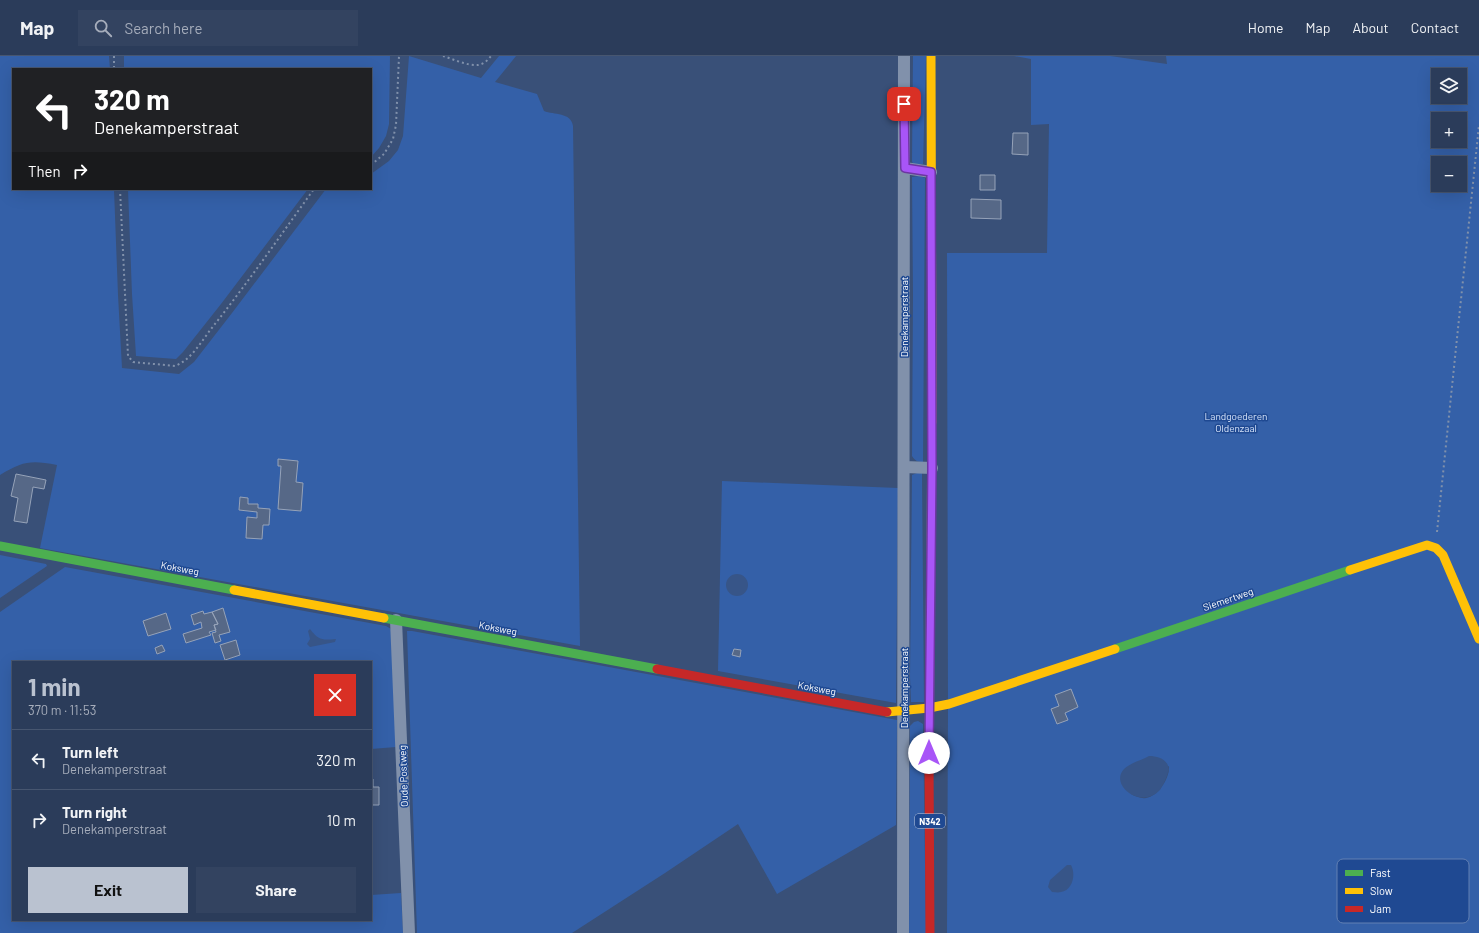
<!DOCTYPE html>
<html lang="en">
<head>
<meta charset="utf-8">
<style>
	:root { --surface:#2b3c5a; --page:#334360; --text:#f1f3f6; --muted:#a6adbb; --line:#475670; --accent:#bac2d0 }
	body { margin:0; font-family:Barlow,sans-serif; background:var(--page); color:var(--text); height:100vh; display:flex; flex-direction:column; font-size:15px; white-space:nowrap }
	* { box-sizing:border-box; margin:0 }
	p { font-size:13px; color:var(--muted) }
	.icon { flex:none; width:22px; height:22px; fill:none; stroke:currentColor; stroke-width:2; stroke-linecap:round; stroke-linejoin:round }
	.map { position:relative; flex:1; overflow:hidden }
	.sheet { position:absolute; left:12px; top:605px; width:360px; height:260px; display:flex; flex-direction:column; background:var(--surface); border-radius:0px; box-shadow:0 4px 16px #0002,0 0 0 1px var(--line) }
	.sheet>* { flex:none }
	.hud { position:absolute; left:12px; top:12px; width:360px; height:122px; border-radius:0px; box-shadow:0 4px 16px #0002,0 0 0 1px var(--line); background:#202124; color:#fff; overflow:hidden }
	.buttons { position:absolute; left:1431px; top:12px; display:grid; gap:8px }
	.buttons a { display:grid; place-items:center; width:36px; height:36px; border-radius:0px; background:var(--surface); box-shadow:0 4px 16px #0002,0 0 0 1px var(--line); font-size:20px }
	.pin { position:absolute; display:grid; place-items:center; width:34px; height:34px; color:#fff; margin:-17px; border-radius:8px; box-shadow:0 2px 6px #0006 }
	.me { position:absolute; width:44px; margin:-22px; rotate:0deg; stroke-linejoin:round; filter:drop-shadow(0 0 3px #0008) }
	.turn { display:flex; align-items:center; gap:14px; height:84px; padding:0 16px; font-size:18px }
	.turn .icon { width:52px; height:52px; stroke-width:2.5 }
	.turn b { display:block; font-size:28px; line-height:34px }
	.then { display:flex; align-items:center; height:38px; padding:0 16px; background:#0003; gap:8px; font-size:15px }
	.round { display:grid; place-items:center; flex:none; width:42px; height:42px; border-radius:0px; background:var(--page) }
	.overview { display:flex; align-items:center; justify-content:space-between; height:68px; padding:0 16px }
	h1 { font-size:24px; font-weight:700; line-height:30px; color:var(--accent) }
	.primary-button { display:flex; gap:8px; margin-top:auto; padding:8px 16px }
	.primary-button a { flex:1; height:46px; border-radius:0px; background:var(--accent); color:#111; font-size:16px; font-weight:700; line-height:46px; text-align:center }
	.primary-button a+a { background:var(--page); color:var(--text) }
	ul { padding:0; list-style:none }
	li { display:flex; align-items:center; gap:12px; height:60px; padding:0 16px; border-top:1px solid var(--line) }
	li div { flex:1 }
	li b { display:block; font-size:15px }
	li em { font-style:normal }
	header { display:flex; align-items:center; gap:24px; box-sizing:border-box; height:56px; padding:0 20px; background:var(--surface); border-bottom:1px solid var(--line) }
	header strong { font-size:19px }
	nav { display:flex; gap:22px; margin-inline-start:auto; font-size:14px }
	.search { width:280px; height:36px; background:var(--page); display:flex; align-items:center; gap:10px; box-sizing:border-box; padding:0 14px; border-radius:0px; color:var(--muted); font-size:15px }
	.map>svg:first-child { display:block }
</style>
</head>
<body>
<header>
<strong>Map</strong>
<div class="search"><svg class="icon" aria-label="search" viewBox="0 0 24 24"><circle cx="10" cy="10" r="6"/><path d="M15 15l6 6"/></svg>Search here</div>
<nav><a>Home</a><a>Map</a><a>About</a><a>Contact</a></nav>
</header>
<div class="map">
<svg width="1479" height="877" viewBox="0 0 1479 877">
	<rect width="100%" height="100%" fill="#395078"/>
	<path fill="#3460a8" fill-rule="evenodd" d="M0 0H109L110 13H13V133H114L118 239 122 312 179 318 194 306 232 257 326 133H371V118L389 105 398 94 403 80 409 0 481 22 499 0H516L495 26 537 38 544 55C554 59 571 56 573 70L580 590 40 492 57 409C31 404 23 405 0 419Z
		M124 0H390L389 68 386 80 379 92 371 101V13H124Z
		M913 0H926L923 108H913L912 105Z
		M1014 0H1110L1167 8 1166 0H1479V877H947L948 655 947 197H1047L1049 68 1031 69V3ZM1438 19H1460V41H1438ZM1438 63H1460V85H1438ZM1438 107H1460V129H1438ZM1169 710C1170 722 1158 740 1146 742 1141 743 1135 740 1131 738Z
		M919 120 925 122 923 406C918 406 915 405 912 400L913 239 912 121Z
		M128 133H308L221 248 183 296 176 303 136 300 132 238Z
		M917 417H922L924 646H911L910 621 912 419Z
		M722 425 898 432 896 647 718 615Z
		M0 499 46 508 47 510 0 542Z
		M65 511 386 570 391 573 396 691 371 693V606H13V864H371V839L401 837 403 877H0V556Z
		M407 575H412L897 664 896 769 777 838 738 768 665 817 572 877H417Z
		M918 665 923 668 926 877H909L910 670 914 666Z"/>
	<path fill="#375588" d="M726 529a11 11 0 1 1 22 0a11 11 0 1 1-22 0Z
		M310 573C319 585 323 584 336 583L335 586 310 591 307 588 310 583 308 575Z
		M1149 700C1158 700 1168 703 1169 714 1167 720 1164 728 1160 734 1141 754 1109 729 1124 713 1130 707 1142 704 1149 700Z
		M1067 809H1071C1076 818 1073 834 1061 836 1058 837 1055 836 1052 836L1048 831 1050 824Z"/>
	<path fill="#566887" stroke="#96a3b9" d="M1013 77H1028V99L1012 98Z
		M980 119H995V134H980Z
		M971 143 1001 144V163L971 162Z
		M278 403 298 405 296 426 303 427 301 455 278 453 281 410H278Z
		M16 418 46 424 44 433 33 431 27 467 14 465 18 442 11 440Z
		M240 441 248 442V448H258V452L270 453 269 469H263L262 483 246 482 247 461 257 462V456L239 454Z
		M223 552 230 576 219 579 221 585 215 587 212 577 216 576 214 569 218 568 212 556Z
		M203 555 204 558 212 556 218 568 214 569 216 574 209 576 211 579 186 587 183 578 202 572 201 566 194 569 191 559Z
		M166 557 171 573 148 580 143 565Z
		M236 584 240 599 225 604 220 589Z
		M162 589 165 595 157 598 155 592Z
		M734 593 741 594 740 601 732 599Z
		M1071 633 1078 651 1065 657 1068 664 1057 668 1051 653 1059 650 1055 639Z
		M371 723H373V731H379V749H371Z"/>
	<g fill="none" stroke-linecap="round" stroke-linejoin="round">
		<path stroke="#8191ab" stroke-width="2" stroke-dasharray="2 3" stroke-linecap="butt" d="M114 0V13
			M443 0C453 3 467 10 478 9 484 8 488 4 491 0
			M371 109 384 98 393 83 396 69 399 0
			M120 133 128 300 133 306 175 310C191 304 201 286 211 273 247 228 280 180 314 133
			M1437 476 1479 69"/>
		<path stroke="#8191ab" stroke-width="12" d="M905 112 931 116
			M904 411 932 412
			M396 564 409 877
			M903 877 904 0"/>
		<path stroke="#4caf50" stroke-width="9" d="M0 490 234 534
			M384 562 657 613
			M1115 593 1350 514
			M929 706 932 366"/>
		<path stroke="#ffc107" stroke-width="9" d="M931 0 932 366
			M1350 514 1427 489 1436 492 1443 499 1479 583
			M234 534 384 562
			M887 656 929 652 949 648 1115 593"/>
		<path stroke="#c62828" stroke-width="9" d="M657 613 887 656
			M929 706 930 877"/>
	</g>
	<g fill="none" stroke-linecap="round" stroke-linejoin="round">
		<defs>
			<path id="route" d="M904 48 905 112 931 116 932 412 929 697"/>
		</defs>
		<use href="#route" stroke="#6d37a1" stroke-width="10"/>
		<use href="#route" stroke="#a855f7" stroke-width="7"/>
	</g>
	<g text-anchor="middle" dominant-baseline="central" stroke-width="3" stroke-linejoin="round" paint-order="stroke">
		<rect fill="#1f4992" stroke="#bcc8de" stroke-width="1" x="915" y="758" width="30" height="14" rx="3"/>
		<g font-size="9" font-weight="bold" fill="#fff">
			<text x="930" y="765">N342</text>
		</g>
		<g font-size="10" fill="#fff" stroke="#1f4992">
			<text transform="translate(904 261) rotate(-90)">Denekamperstraat</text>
			<text transform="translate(180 512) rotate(11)">Koksweg</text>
			<text transform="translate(1228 543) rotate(-19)">Siemertweg</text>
			<text transform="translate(498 572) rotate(11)">Koksweg</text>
			<text transform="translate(817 632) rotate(11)">Koksweg</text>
			<text transform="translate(904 632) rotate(-90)">Denekamperstraat</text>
			<text transform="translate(403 720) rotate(-92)">Oude Postweg</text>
		</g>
		<g font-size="10" fill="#d6e4fa" stroke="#1f4992">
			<text x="1236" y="360">Landgoederen<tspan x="1236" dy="12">Oldenzaal</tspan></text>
		</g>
	</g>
	<rect x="1337" y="803" width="132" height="64" rx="6" fill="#1f4992" stroke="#6280b3" stroke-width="1"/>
	<rect x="1345" y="814" width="18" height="6" fill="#4caf50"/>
	<rect x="1345" y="832" width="18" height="6" fill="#ffc107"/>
	<rect x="1345" y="850" width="18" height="6" fill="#c62828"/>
	<g font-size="11" fill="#fff">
		<text x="1370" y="821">Fast</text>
		<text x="1370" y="839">Slow</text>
		<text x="1370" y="857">Jam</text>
	</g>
</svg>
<div class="buttons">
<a><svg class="icon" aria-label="layers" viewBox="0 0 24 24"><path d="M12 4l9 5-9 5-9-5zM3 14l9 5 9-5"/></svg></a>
<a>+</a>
<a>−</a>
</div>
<div class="pin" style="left:904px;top:48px;background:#d93025"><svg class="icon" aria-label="arrive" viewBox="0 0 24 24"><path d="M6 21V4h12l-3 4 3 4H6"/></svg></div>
<svg class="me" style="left:929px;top:697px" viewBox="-20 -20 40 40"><circle r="19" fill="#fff"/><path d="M0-13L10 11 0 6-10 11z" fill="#a855f7"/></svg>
<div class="hud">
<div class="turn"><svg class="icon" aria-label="left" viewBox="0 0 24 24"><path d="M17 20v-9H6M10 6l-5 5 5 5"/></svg><div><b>320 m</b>Denekamperstraat</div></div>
<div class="then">Then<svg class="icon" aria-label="right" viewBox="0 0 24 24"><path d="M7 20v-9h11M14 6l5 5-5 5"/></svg></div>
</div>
<section class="sheet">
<div class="overview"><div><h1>1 min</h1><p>370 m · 11:53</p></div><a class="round" style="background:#d93025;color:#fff"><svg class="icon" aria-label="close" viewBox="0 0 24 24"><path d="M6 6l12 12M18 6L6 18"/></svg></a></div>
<ul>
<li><svg class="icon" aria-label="left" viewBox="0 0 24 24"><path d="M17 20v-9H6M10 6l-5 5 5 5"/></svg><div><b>Turn left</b><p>Denekamperstraat</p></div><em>320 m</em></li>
<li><svg class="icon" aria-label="right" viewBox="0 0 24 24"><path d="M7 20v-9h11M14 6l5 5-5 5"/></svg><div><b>Turn right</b><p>Denekamperstraat</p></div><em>10 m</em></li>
</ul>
<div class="primary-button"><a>Exit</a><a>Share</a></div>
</section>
</div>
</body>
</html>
